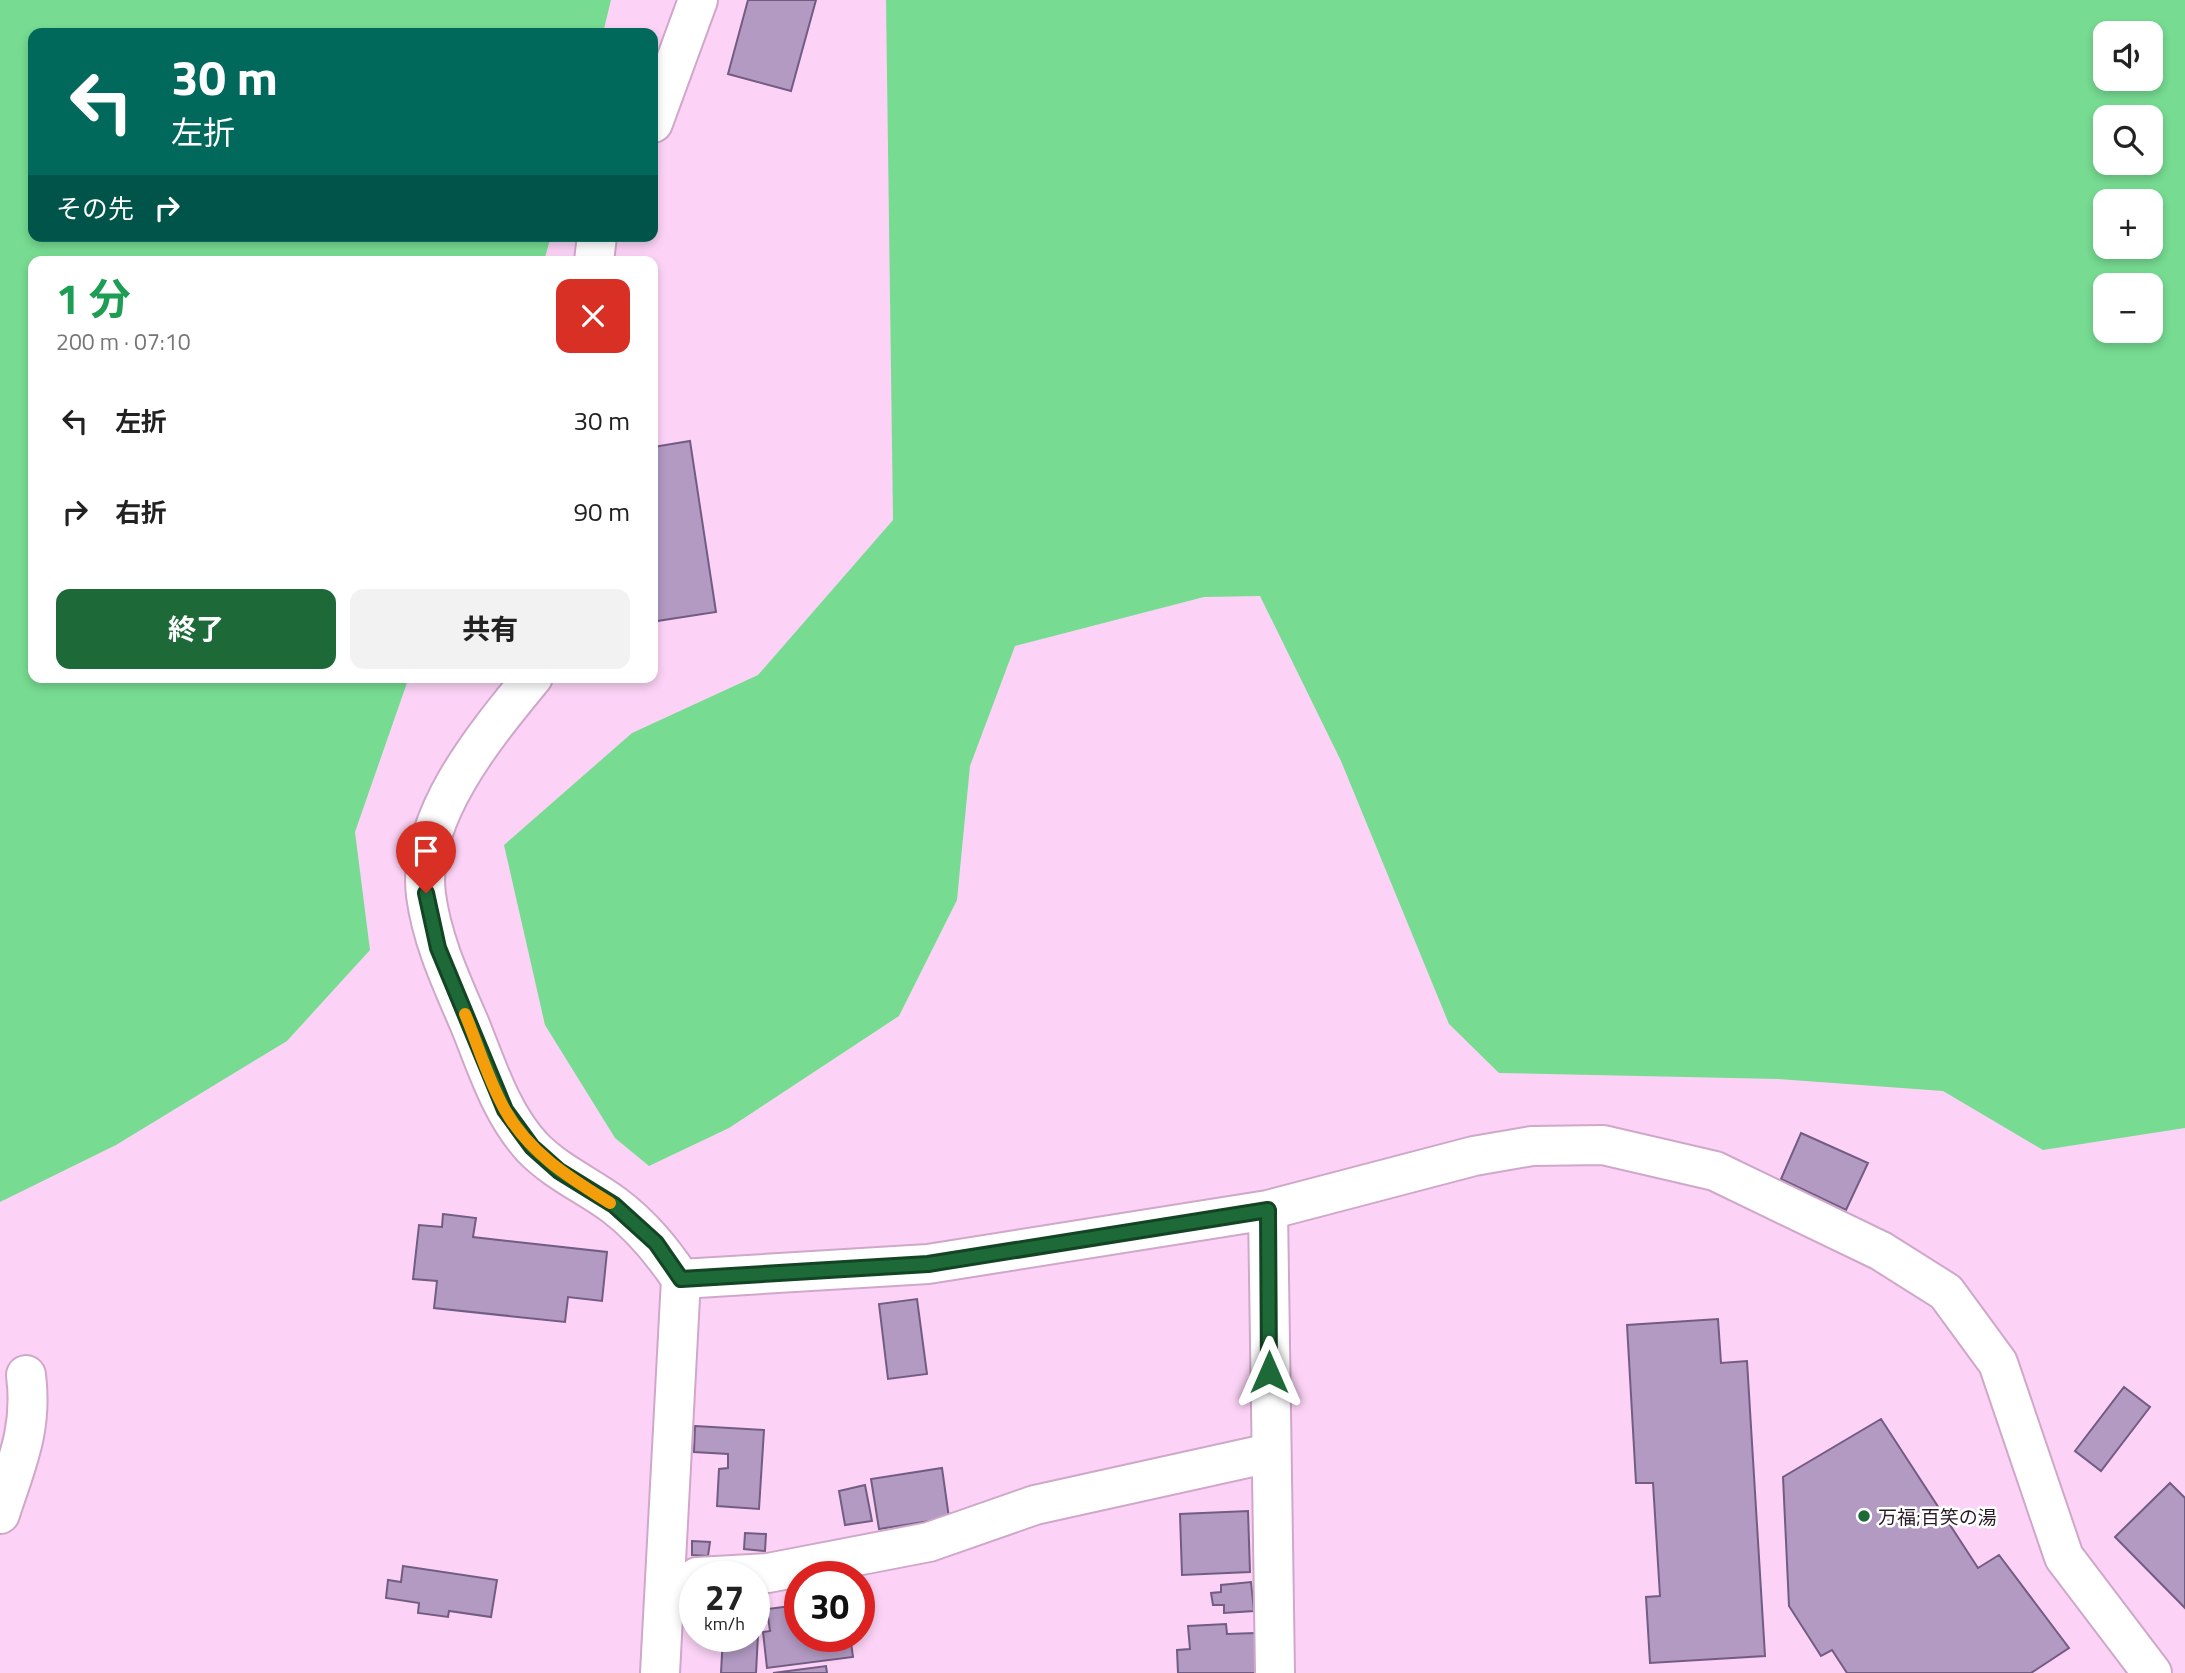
<!DOCTYPE html>
<html lang="ja">
<head>
<meta charset="utf-8">
<style>
	:root { --surface:#fff; --page:#f2f2f2; --text:#222; --muted:#767676; --accent:#1d6a38 }
	body { margin:0; font-family:"Titillium Web","Noto Sans JP",sans-serif; background:var(--page); color:var(--text); height:100vh; display:flex; flex-direction:column; font-size:26px; white-space:nowrap }
	* { box-sizing:border-box; margin:0 }
	p { font-size:23px; color:var(--muted) }
	.icon { flex:none; width:38px; height:38px; fill:none; stroke:currentColor; stroke-width:2; stroke-linecap:round; stroke-linejoin:round }
	.map { position:relative; flex:1; overflow:hidden }
	.drawer { position:absolute; left:28px; top:256px; width:630px; height:427px; display:flex; flex-direction:column; background:var(--surface); border-radius:14px; box-shadow:0 4px 10px #0003 }
	.drawer>* { flex:none }
	.guide { position:absolute; left:28px; top:28px; width:630px; height:214px; border-radius:14px; box-shadow:0 4px 10px #0003; background:#00695c; color:#fff; overflow:hidden }
	.controls { position:absolute; left:2093px; top:21px; display:grid; gap:14px }
	.controls a { display:grid; place-items:center; width:70px; height:70px; border-radius:14px; background:var(--surface); box-shadow:0 4px 10px #0003; font-size:35px }
	.speed { position:absolute; left:679px; top:1561px; display:flex; gap:14px; font-size:35px; font-weight:700; text-align:center }
	.speed>* { display:grid; place-content:center; width:91px; height:91px; border-radius:50%; background:var(--surface); box-shadow:0 4px 10px #0003; line-height:1 }
	.speed small { font-size:18px; font-weight:400 }
	.speed .limit { border:10px solid #d22; background:#fff; color:#111 }
	.pin { position:absolute; display:grid; place-items:center; width:60px; height:60px; color:#fff; margin:-72px -30px; border-radius:50% 50% 50% 0; rotate:-45deg; box-shadow:0 0 7px #0007 }
	.pin .icon { rotate:45deg }
	.me { position:absolute; width:77px; margin:-38px; rotate:0deg; stroke-linejoin:round; filter:drop-shadow(0 0 5px #0008) }
	.turn { display:flex; align-items:center; gap:24px; height:147px; padding:0 28px; font-size:32px }
	.turn .icon { width:91px; height:91px; stroke-width:2.5 }
	.turn b { display:block; font-size:49px; line-height:60px }
	.then { display:flex; align-items:center; height:66px; padding:0 28px; background:#0003; gap:14px; font-size:26px }
	.round { display:grid; place-items:center; flex:none; width:74px; height:74px; border-radius:14px; background:var(--page) }
	.summary { display:flex; align-items:center; justify-content:space-between; height:119px; padding:0 28px }
	h1 { font-size:42px; font-weight:700; line-height:52px; color:#1e9e55 }
	.action { display:flex; gap:14px; margin-top:auto; padding:14px 28px }
	.action a { flex:1; height:80px; border-radius:14px; background:var(--accent); color:#fff; font-size:28px; font-weight:700; line-height:80px; text-align:center }
	.action a+a { background:var(--page); color:var(--text) }
	ul { padding:0; list-style:none }
	li { display:flex; align-items:center; gap:21px; height:91px; padding:0 28px }
	li div { flex:1 }
	li b { display:block; font-size:26px }
	li em { font-style:normal }
	.map>svg:first-child { display:block }
</style>
</head>
<body>
<div class="map">
<svg width="2185" height="1673" viewBox="0 0 2185 1673">
	<rect width="100%" height="100%" fill="#fcd3f6"/>
	<path fill="#77dc92" fill-rule="evenodd" d="M0 0H611L603 33H33V236H551L544 261H33V677H409L355 832 370 950 287 1041 116 1145 0 1202Z
		M886 0H2185V1128L2043 1150 1943 1091 1777 1079 1499 1073 1449 1024 1341 761 1260 596 1204 597 1015 646 970 766 957 900 899 1016 729 1128 649 1166 615 1138 545 1025 504 845 632 733 758 675 893 520ZM2105 33H2151V79H2105ZM2105 117H2151V163H2105ZM2105 201H2151V247H2105ZM2105 285H2151V331H2105Z"/>
	<path fill="#b29ac3" stroke="#735c82" stroke-width="2" d="M748 0H816L791 91 728 74Z
		M690 441 716 612 657 621 653 592V447Z
		M1801 1133 1868 1163 1846 1210 1781 1179Z
		M443 1214 476 1218 473 1237 607 1252 602 1301 568 1297 565 1322 434 1308 437 1281 413 1279 419 1225 442 1227Z
		M917 1299 927 1374 888 1379 879 1304Z
		M1718 1319 1721 1363 1747 1361 1765 1656 1650 1663 1646 1597 1660 1596 1653 1483H1636L1627 1325Z
		M2124 1387 2150 1407 2101 1471 2075 1451Z
		M1881 1419 1978 1568 1999 1555 2069 1648 2031 1673H1847L1832 1650 1821 1656 1789 1606 1783 1477Z
		M695 1426 764 1430 759 1509 717 1506 719 1469 728 1468V1454L694 1452Z
		M942 1468 949 1518 879 1529 871 1479Z
		M2170 1483 2185 1498V1608L2115 1537Z
		M865 1485 872 1521 845 1525 839 1491Z
		M1248 1511 1250 1572 1182 1575 1180 1514Z
		M745 1533 766 1534 765 1551 744 1549Z
		M692 1541 710 1542 708 1556 692 1555Z
		M403 1566 497 1580 491 1617 449 1611 448 1617 418 1613 419 1603 386 1598 388 1580 401 1582Z
		M1251 1582 1254 1611 1224 1613V1605H1213L1211 1593 1221 1592V1585Z
		M695 1595V1622L687 1623 686 1596Z
		M754 1597H760L756 1673H721L723 1636H754Z
		M800 1605V1636H850L853 1657 767 1668 763 1632 770 1631 767 1609Z
		M1226 1624 1227 1634 1255 1633 1257 1673H1178L1177 1650 1190 1649 1188 1626Z
		M826 1666 827 1673H773Z"/>
	<g fill="none" stroke-linecap="round" stroke-linejoin="round">
		<defs>
			<path id="minor" d="M653 123 698 0
				M594 261 597 236
				M533 677C487 733 416 817 426 895 432 941 452 983 470 1025 487 1067 501 1113 532 1147 556 1172 587 1185 614 1205 642 1226 662 1251 681 1279L928 1264 1268 1210 1474 1156 1532 1146 1603 1145 1715 1171 1881 1251 1946 1292 1998 1363 2064 1557 2152 1673
				M1268 1210 1275 1673
				M0 1514C16 1464 33 1430 26 1375
				M697 1577 768 1573 929 1542 1035 1505 1270 1453
				M660 1673 681 1279"/>
		</defs>
		<use href="#minor" stroke="#cfa8c9" stroke-width="42"/>
		<use href="#minor" stroke="#fff" stroke-width="38"/>
	</g>
	<g fill="none" stroke-linecap="round" stroke-linejoin="round">
		<defs>
			<path id="route" d="M426 893 438 948 505 1110 532 1147 559 1171 614 1205 656 1243 681 1279 928 1264 1268 1210 1269 1372"/>
		</defs>
		<use href="#route" stroke="#134524" stroke-width="18"/>
		<use href="#route" stroke="#1d6a38" stroke-width="12"/>
		<path stroke="#f59e0b" stroke-width="12" d="M465 1014C478 1045 488 1080 505 1110 529 1153 570 1178 610 1203"/>
	</g>
	<circle fill="#1d6a38" stroke="#fff" stroke-width="2.5" cx="1864" cy="1516" r="7"/>
	<g text-anchor="middle" dominant-baseline="central" stroke-width="5" stroke-linejoin="round" paint-order="stroke">
		<g font-size="19" fill="#291a27" stroke="#fff" text-anchor="start">
			<text x="1878" y="1516">万福;百笑の湯</text>
		</g>
	</g>
</svg>
<div class="controls">
<a><svg class="icon" aria-label="sound" viewBox="0 0 24 24"><path d="M4 9h4l5-4v14l-5-4H4zM17 9q2 3 0 6"/></svg></a>
<a><svg class="icon" aria-label="search" viewBox="0 0 24 24"><circle cx="10" cy="10" r="6"/><path d="M15 15l6 6"/></svg></a>
<a>+</a>
<a>−</a>
</div>
<div class="speed"><div>27<small>km/h</small></div><div class="limit">30</div></div>
<div class="pin" style="left:426px;top:893px;background:#d93025"><svg class="icon" aria-label="arrive" viewBox="0 0 24 24"><path d="M6 21V4h12l-3 4 3 4H6"/></svg></div>
<svg class="me" style="left:1269px;top:1372px" viewBox="-20 -20 40 40"><path d="M0-17L14 15 0 8-14 15z" fill="#1d6a38" stroke="#fff" stroke-width="4"/></svg>
<div class="guide">
<div class="turn"><svg class="icon" aria-label="left" viewBox="0 0 24 24"><path d="M17 20v-9H6M10 6l-5 5 5 5"/></svg><div><b>30 m</b>左折</div></div>
<div class="then">その先<svg class="icon" aria-label="right" viewBox="0 0 24 24"><path d="M7 20v-9h11M14 6l5 5-5 5"/></svg></div>
</div>
<section class="drawer">
<div class="summary"><div><h1>1 分</h1><p>200 m · 07:10</p></div><a class="round" style="background:#d93025;color:#fff"><svg class="icon" aria-label="close" viewBox="0 0 24 24"><path d="M6 6l12 12M18 6L6 18"/></svg></a></div>
<ul>
<li><svg class="icon" aria-label="left" viewBox="0 0 24 24"><path d="M17 20v-9H6M10 6l-5 5 5 5"/></svg><div><b>左折</b></div><em>30 m</em></li>
<li><svg class="icon" aria-label="right" viewBox="0 0 24 24"><path d="M7 20v-9h11M14 6l5 5-5 5"/></svg><div><b>右折</b></div><em>90 m</em></li>
</ul>
<div class="action"><a>終了</a><a>共有</a></div>
</section>
</div>
</body>
</html>
